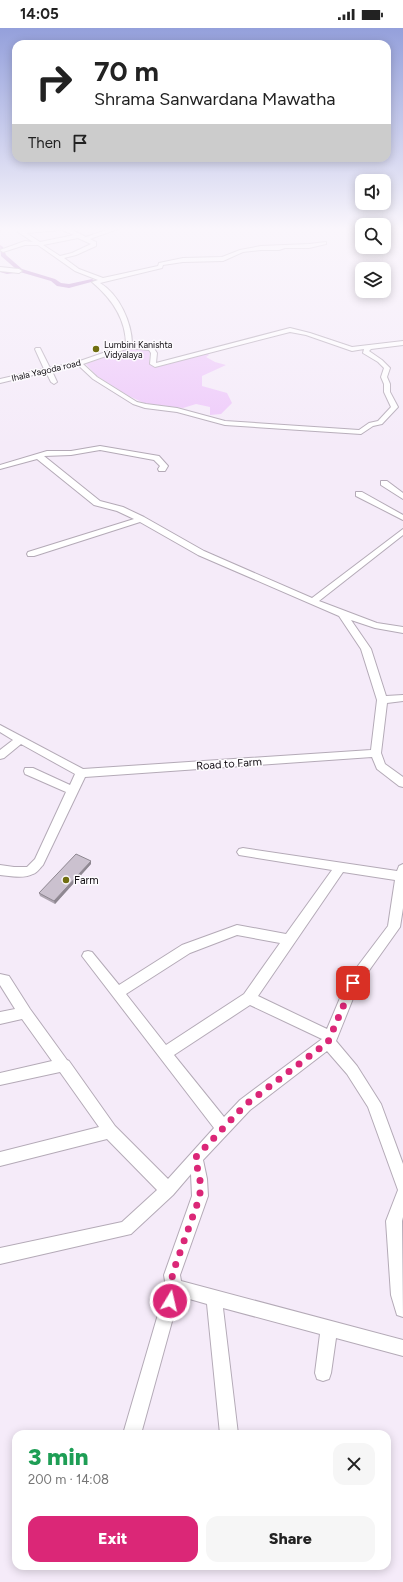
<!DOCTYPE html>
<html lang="en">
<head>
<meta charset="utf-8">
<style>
	:root { --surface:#fff; --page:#f6f6f6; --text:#222; --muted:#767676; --accent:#db2777 }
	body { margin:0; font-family:Figtree,sans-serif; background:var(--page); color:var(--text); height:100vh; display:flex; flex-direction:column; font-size:15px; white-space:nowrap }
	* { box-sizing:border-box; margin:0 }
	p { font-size:13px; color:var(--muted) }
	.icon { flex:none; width:22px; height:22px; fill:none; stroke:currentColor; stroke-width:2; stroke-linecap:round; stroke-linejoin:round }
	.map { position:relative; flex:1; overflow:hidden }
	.details { position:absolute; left:12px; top:1402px; width:379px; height:140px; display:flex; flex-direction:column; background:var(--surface); border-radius:12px; box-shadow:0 2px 10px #0003 }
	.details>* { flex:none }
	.top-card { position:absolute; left:12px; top:12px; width:379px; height:122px; border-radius:12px; box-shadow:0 2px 10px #0003; background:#fff; color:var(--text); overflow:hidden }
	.controls { position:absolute; left:355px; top:146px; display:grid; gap:8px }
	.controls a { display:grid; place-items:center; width:36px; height:36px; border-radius:8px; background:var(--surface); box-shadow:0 2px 10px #0003; font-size:20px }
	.pin { position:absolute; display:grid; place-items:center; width:34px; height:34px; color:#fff; margin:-17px; border-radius:8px; box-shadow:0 2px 6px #0006 }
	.me { position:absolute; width:44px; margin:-22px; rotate:9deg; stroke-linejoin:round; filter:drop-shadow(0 0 3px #0008) }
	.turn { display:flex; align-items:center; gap:14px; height:84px; padding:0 16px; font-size:18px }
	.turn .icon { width:52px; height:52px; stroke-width:2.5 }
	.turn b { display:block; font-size:28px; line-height:34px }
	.then { display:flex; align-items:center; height:38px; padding:0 16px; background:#0003; gap:8px; font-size:15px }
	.round { display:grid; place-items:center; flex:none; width:42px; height:42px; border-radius:12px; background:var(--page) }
	.summary { display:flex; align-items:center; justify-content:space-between; height:68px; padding:0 16px }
	h1 { font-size:24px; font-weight:800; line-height:30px; color:#1e9e55 }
	.action { display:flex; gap:8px; margin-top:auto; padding:8px 16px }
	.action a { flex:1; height:46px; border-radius:12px; background:var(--accent); color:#fff; font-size:16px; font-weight:800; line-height:46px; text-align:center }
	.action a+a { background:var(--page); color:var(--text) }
	.status { display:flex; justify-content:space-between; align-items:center; height:28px; padding:0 20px; background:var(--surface); direction:ltr }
	.status svg { height:11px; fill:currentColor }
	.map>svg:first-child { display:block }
</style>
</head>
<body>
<div class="status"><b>14:05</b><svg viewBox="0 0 49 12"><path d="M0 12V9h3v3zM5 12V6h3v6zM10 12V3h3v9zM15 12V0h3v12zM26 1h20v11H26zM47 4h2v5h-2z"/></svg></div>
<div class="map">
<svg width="403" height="1554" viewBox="0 0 403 1554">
	<rect width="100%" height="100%" fill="#f5ebf9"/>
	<path fill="#eec9fa" d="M130 320 146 321 150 323 149 335 152 338 158 339 207 325 209 327 206 329 215 334 226 337 202 348V358L227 365 232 375 221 386 210 387V379L196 376 183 380 144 375 129 368 97 348 86 336Z"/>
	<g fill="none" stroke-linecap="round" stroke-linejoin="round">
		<path fill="#b783c8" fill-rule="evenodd" d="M0 200H4L0 204Z
			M0 217 3 219 6 227 22 241 55 251 61 255 69 256 92 251 95 253 69 260 57 258 51 253 20 244 7 246 0 244V240L7 242 16 241 1 228Z"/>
		<defs>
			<path id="street" d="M43 200H68L86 209 112 200H120L90 211 96 214V218L76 227 64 230 79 241 103 250 158 238 159 235 183 230 222 229 240 222 261 218 309 216 326 214V216L309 220H285L279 222H261L243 224 223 233 183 234 163 237 162 240 100 255C119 266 132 295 132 316L153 319 157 325 156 335 290 300 310 305 352 319 403 313V317L371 321 369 323 382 332 390 340 387 349 390 356V364L398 379 382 396 373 398 361 406 225 397 177 384 145 380 133 376 93 351 78 337 52 343 57 354 54 356 51 354 46 344 0 355V351L44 341 35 321 36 320H40L50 340 77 334 126 317C126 290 111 270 92 254L98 252 75 243 38 217H25L3 224 0 222 25 213 33 214 18 204V202ZM62 202 74 207 40 214 26 205ZM78 210 91 216 72 225 60 228 43 217ZM290 304 306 307 352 323 364 321 363 325 378 334 384 340 381 349 384 356V364L391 379 378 393 369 395 359 402 225 393 177 380 146 376 137 374 97 349 83 336 129 320 149 322 151 325 150 336 155 339Z
				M0 239 19 241 22 243 19 245 0 243Z
				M100 418 159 428 168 438 165 443H159L158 441 160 438 154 432 100 422 71 427 44 428 100 473 123 479 144 489 204 523 312 570 403 501V507L319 573 377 595 403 599V605L375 600 351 592 371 621 386 668 403 667V673L387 675 381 725 385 736 403 749V759L399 758 377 741 372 729 85 749 43 837C40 840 37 845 33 846 24 851 9 848 0 847V837L14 839H27L35 831 66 764 25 746 24 743 25 740H33L70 757 75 746 21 716 4 730 0 731V722L13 712 0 704V697L83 741 371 722 377 672 361 621 339 588 198 527 140 494 34 528H28L27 526 28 524 134 491 117 483 94 477 37 431 0 441V437L47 423H71Z
				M381 453H387L403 465V471L381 457Z
				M356 464H362L403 487V492L356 468Z
				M243 820 397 843 399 838 403 836V880L400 899 358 958 336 1013 357 1038 381 1076 403 1136V1189L402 1193 403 1289 397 1287 391 1267 386 1193 398 1162 368 1079 347 1046 327 1023 250 1082 203 1132 207 1151 208 1168 180 1247 181 1253 403 1312V1328L336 1310 331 1345 329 1351 323 1353 317 1351 315 1345 320 1306 223 1280 238 1406H220L207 1276 179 1268 141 1406H123L166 1259 164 1247 192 1168 191 1146 173 1167 131 1206 0 1236V1220L122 1194 157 1162 107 1111 0 1138V1124L99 1099 60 1044 0 1057V1045L52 1033 22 991 0 996V984L15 981 0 957V946L9 948 30 981 67 1032 69 1033 115 1098 168 1151 214 1100 82 928 84 924 88 923 92 924 119 957 182 917 237 897 286 906 332 842 239 827 237 824 239 821ZM343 844 395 852 388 898 348 951 327 1001 258 968ZM237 907 280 915 244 966 166 1017 126 966 190 925ZM250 977 322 1011 240 1072 224 1089 174 1027Z"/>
		</defs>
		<use href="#street" stroke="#b4aab7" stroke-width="2"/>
		<use href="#street" fill="#fff" fill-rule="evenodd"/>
	</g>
	<path fill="#afa6b2" d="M91 836 55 876 40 868 39 865Z"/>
	<path fill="#8e8791" d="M91 833V836L55 876 54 873Z"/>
	<path fill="#cbc1cf" stroke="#8e8791" d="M76 826 91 833 54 873 39 865Z"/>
	<linearGradient id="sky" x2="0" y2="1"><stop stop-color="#94a0db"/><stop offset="0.48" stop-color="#faf6fc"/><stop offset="1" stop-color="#faf6fc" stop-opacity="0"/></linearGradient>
	<rect width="403" height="418" fill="url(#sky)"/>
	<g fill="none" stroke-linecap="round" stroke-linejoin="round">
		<path stroke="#db2777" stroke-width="7" stroke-dasharray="0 12.6" d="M170 1273 174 1258 172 1247 200 1168V1151L195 1130 245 1077 328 1014 353 955"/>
	</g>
	<g fill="#706e10" stroke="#fdfbfe" stroke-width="1.5">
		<circle cx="96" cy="321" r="4"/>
		<circle cx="66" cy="852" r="4"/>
	</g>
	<g text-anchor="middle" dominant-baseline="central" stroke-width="3" stroke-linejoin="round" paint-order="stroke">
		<g font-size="9" fill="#0e0a0f" stroke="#fdfbfe" text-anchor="start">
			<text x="104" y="316">Lumbini Kanishta<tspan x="104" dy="10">Vidyalaya</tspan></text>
		</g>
		<g font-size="9" fill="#0e0a0f" stroke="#fdfbfe">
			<text transform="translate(46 342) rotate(-13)">Ihala Yagoda road</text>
		</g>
		<g font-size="11" fill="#0e0a0f" stroke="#fdfbfe">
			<text transform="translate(229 736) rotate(-4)">Road to Farm</text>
		</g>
		<g font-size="11" fill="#0e0a0f" stroke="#fdfbfe" text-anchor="start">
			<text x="74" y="852">Farm</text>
		</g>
	</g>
</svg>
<div class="controls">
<a><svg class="icon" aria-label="sound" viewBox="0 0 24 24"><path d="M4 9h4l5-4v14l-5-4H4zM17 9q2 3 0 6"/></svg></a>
<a><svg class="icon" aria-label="search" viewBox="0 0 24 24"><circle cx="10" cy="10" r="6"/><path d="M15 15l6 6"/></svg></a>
<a><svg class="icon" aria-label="layers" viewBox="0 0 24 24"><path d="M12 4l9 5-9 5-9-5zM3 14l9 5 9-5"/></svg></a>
</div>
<div class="pin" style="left:353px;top:955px;background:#d93025"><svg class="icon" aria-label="arrive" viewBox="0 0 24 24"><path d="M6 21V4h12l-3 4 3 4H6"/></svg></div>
<svg class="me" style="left:170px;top:1273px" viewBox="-20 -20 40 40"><circle r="17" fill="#db2777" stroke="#fff" stroke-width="3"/><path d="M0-11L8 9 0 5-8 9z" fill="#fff"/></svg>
<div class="top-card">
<div class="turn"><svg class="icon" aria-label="right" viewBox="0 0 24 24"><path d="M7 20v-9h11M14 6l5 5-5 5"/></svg><div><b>70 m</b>Shrama Sanwardana Mawatha</div></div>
<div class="then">Then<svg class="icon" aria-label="arrive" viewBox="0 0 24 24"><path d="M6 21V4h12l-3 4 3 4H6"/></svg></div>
</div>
<section class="details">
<div class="summary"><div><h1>3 min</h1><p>200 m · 14:08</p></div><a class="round"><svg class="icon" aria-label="close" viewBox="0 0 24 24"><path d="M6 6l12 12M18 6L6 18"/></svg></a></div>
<div class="action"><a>Exit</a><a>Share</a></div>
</section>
</div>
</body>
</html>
